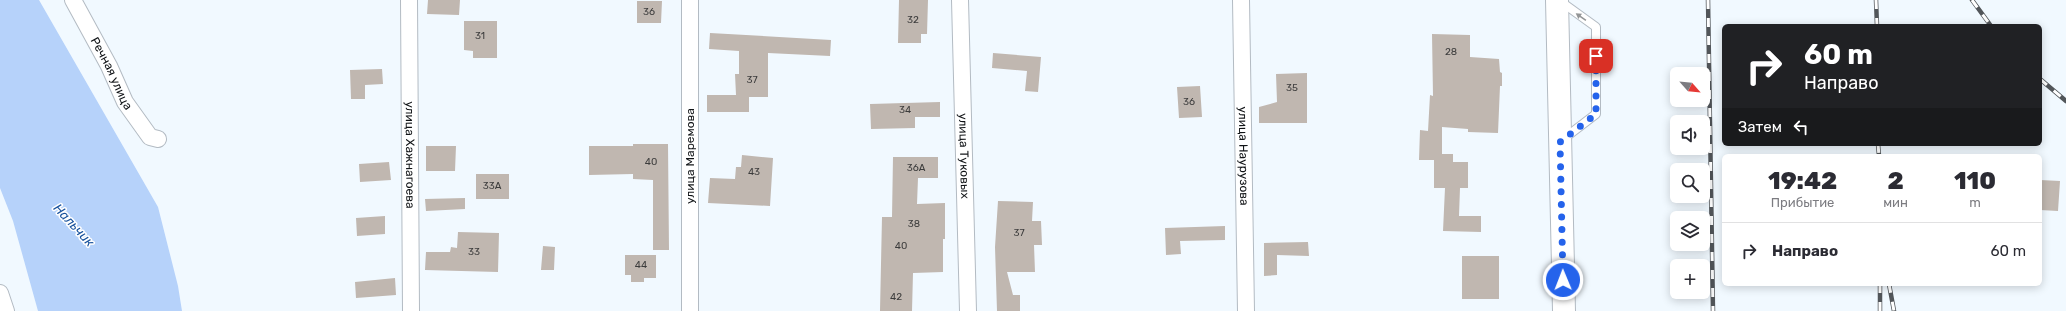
<!DOCTYPE html>
<html lang="ru">
<head>
<meta charset="utf-8">
<style>
	:root { --surface:#fff; --page:#f2f2f3; --text:#2b2b33; --muted:#7c7c81; --line:#e1e1e2 }
	body { margin:0; font-family:Rubik,sans-serif; background:var(--page); color:var(--text); height:100vh; display:flex; flex-direction:column; font-size:15px; white-space:nowrap }
	* { box-sizing:border-box; margin:0 }
	p { font-size:13px; color:var(--muted) }
	.icon { flex:none; width:22px; height:22px; fill:none; stroke:currentColor; stroke-width:2; stroke-linecap:round; stroke-linejoin:round }
	.map { position:relative; flex:1; overflow:hidden }
	.drawer { position:absolute; left:1722px; top:154px; width:320px; height:132px; display:flex; flex-direction:column; background:var(--surface); border-radius:6px; box-shadow:0 2px 10px #0003 }
	.drawer>* { flex:none }
	.guide { position:absolute; left:1722px; top:24px; width:320px; height:122px; border-radius:6px; box-shadow:0 2px 10px #0003; background:#202124; color:#fff; overflow:hidden }
	.needle { width:26px; rotate:117deg }
	.tools { position:absolute; left:1670px; top:67px; display:grid; gap:8px }
	.tools a { display:grid; place-items:center; width:40px; height:40px; border-radius:6px; background:var(--surface); box-shadow:0 2px 10px #0003; font-size:20px }
	.pin { position:absolute; display:grid; place-items:center; width:34px; height:34px; color:#fff; margin:-17px; border-radius:8px; box-shadow:0 2px 6px #0006 }
	.me { position:absolute; width:44px; margin:-22px; rotate:359deg; stroke-linejoin:round; filter:drop-shadow(0 0 3px #0008) }
	.turn { display:flex; align-items:center; gap:14px; height:84px; padding:0 16px; font-size:18px }
	.turn .icon { width:52px; height:52px; stroke-width:2.5 }
	.turn b { display:block; font-size:28px; line-height:34px }
	.then { display:flex; align-items:center; height:38px; padding:0 16px; background:#0003; gap:8px; font-size:15px }
	.eta { display:flex; justify-content:space-evenly; align-items:center; height:68px; text-align:center }
	.eta b { font-size:24px; font-weight:800; line-height:28px }
	ul { padding:0; list-style:none }
	li { display:flex; align-items:center; gap:12px; height:56px; padding:0 16px; border-top:1px solid var(--line) }
	li div { flex:1 }
	li b { display:block; font-size:15px }
	li em { font-style:normal }
	.map>svg:first-child { display:block }
</style>
</head>
<body>
<div class="map">
<svg width="2066" height="311" viewBox="0 0 2066 311">
	<rect width="100%" height="100%" fill="#f1f9ff"/>
	<path fill="#b6d2fa" d="M0 0H39L158 207 178 286 182 311H38L13 221 0 188Z"/>
	<path fill="#c0b7b0" d="M428 0H460L459 15 427 14Z
		M899 0H928L927 34H921V43H898Z
		M637 1H662L661 23H637Z
		M464 21H497V58H473V51L464 50Z
		M710 33 831 40 830 56 768 53V97H749V112H707V95H736L735 74H739V51L709 49Z
		M1432 34 1470 35V57L1499 59 1500 72 1502 73V86H1500L1498 133 1468 132V129L1442 127V154H1453V162H1468V188H1460L1459 216H1481V232L1443 231 1445 188H1434V160H1419L1420 130 1428 131 1430 95 1433 96Z
		M993 53 1041 57 1038 92 1025 91 1027 71 992 68Z
		M382 69 383 84 365 85V99H351L350 70Z
		M1307 73V123H1259V107L1277 102 1276 74Z
		M1200 86 1202 117 1179 118 1177 87Z
		M940 102V117H915V128L871 129 870 104Z
		M633 144H668L669 250H653V180L633 179V174L589 175V146H633Z
		M426 146H456L455 171H426Z
		M742 155 773 158 770 206 708 203 710 178 735 179 736 167H741Z
		M893 157H938V178H918L917 204 945 203V239H943V272L913 273 912 311H880L882 217H892Z
		M389 162 391 180 360 182 359 164Z
		M476 174H509V199H476Z
		M2040 180 2060 181 2058 211 2040 210Z
		M465 198V209L426 211 425 199Z
		M998 201 1033 202 1032 221H1041L1042 245H1034L1035 272H1007L1013 295H1020V311H997L995 247Z
		M385 216V234L357 236 356 218Z
		M1225 226V240L1180 241 1181 254 1166 255 1165 228Z
		M458 232 499 233 498 272 425 270 426 252H450L451 247 457 248Z
		M1308 242 1309 256 1277 255V275L1264 276V243Z
		M543 246 555 247 554 270H541Z
		M625 255H656V278H644V282H631V275H625Z
		M1462 256H1499V299H1462Z
		M395 278 396 295 356 298 355 282Z"/>
	<g fill="none" stroke-linecap="round" stroke-linejoin="round">
		<defs>
			<path id="service" d="M1560 1 1596 27V114L1562 140"/>
			<g id="minor">
				<path id="s1" d="M73 0 109 66 125 102 150 137 158 139"/>
				<path id="s2" d="M409 0 411 311"/>
				<path id="s3" d="M960 0 968 311"/>
				<path id="s4" d="M1241 0 1246 311"/>
				<path d="M0 293 6 311"/>
				<path d="M690 311V0"/>
			</g>
			<path id="secondary" d="M1557 0 1564 311"/>
		</defs>
		<use href="#service" stroke="#b3bbc3" stroke-width="10"/>
		<use href="#minor" stroke="#b3bbc3" stroke-width="18"/>
		<use href="#secondary" stroke="#b3bbc3" stroke-width="24"/>
		<use href="#service" stroke="#fff" stroke-width="8"/>
		<use href="#minor" stroke="#fff" stroke-width="16"/>
		<use href="#secondary" stroke="#fff" stroke-width="22"/>
		<defs>
			<path id="rail" d="M1708 0 1713 311
				M1876 0 1877 26
				M1972 0 1991 26
				M2040 79 2066 101
				M1878 144 1879 156
				M1889 284 1894 311
				M1880 311V284"/>
		</defs>
		<use href="#rail" stroke="#52565a" stroke-width="4.5"/>
		<use href="#rail" stroke="#fff" stroke-width="3" stroke-dasharray="9" stroke-linecap="butt"/>
	</g>
	<defs><path id="oneway-solid" d="M-6-.8H1V-3.2L6.5 0L1 3.2V.8H-6Z"/></defs>
	<use fill="#939596" href="#oneway-solid" transform="translate(1581 17) rotate(-145)"/>
	<g fill="none" stroke-linecap="round" stroke-linejoin="round">
		<path stroke="#2563eb" stroke-width="7" stroke-dasharray="0 12.6" d="M1563 280 1560 142 1596 114V56"/>
	</g>
	<g text-anchor="middle" dominant-baseline="central" stroke-width="3" stroke-linejoin="round" paint-order="stroke">
		<g font-size="10" fill="#3c3c3c">
			<text x="649" y="12">36</text>
			<text x="913" y="20">32</text>
			<text x="480" y="36">31</text>
			<text x="1451" y="52">28</text>
			<text x="752" y="80">37</text>
			<text x="1292" y="88">35</text>
			<text x="1189" y="102">36</text>
			<text x="905" y="110">34</text>
			<text x="651" y="162">40</text>
			<text x="916" y="168">36А</text>
			<text x="754" y="172">43</text>
			<text x="492" y="186">33А</text>
			<text x="914" y="224">38</text>
			<text x="1019" y="233">37</text>
			<text x="901" y="246">40</text>
			<text x="474" y="252">33</text>
			<text x="641" y="265">44</text>
			<text x="896" y="297">42</text>
		</g>
		<g font-size="12" fill="#101316" stroke="#fff">
			<text stroke="none"><textPath href="#s1" startOffset="83">Речная улица</textPath></text>
			<text stroke="none"><textPath href="#s2" startOffset="155">улица Хажнагоева</textPath></text>
			<text stroke="none"><textPath href="#s3" startOffset="156">улица Туковых</textPath></text>
			<text transform="translate(690 156) rotate(-90)">улица Маремова</text>
			<text stroke="none"><textPath href="#s4" startOffset="156">улица Наурузова</textPath></text>
		</g>
		<g font-size="13" font-style="italic" fill="#18529d" stroke="#fff">
			<text transform="translate(74 225) rotate(47)">Нальчик</text>
		</g>
	</g>
</svg>
<div class="tools">
<a><svg class="needle" viewBox="-14 -14 28 28"><path d="M0-13l5 13h-10z" fill="#e53935"/><path d="M0 13l5-13h-10z" fill="#7c7c81"/></svg></a>
<a><svg class="icon" aria-label="sound" viewBox="0 0 24 24"><path d="M4 9h4l5-4v14l-5-4H4zM17 9q2 3 0 6"/></svg></a>
<a><svg class="icon" aria-label="search" viewBox="0 0 24 24"><circle cx="10" cy="10" r="6"/><path d="M15 15l6 6"/></svg></a>
<a><svg class="icon" aria-label="layers" viewBox="0 0 24 24"><path d="M12 4l9 5-9 5-9-5zM3 14l9 5 9-5"/></svg></a>
<a>+</a>
</div>
<div class="pin" style="left:1596px;top:56px;background:#d93025"><svg class="icon" aria-label="arrive" viewBox="0 0 24 24"><path d="M6 21V4h12l-3 4 3 4H6"/></svg></div>
<svg class="me" style="left:1563px;top:280px" viewBox="-20 -20 40 40"><circle r="17" fill="#2563eb" stroke="#fff" stroke-width="3"/><path d="M0-11L8 9 0 5-8 9z" fill="#fff"/></svg>
<div class="guide">
<div class="turn"><svg class="icon" aria-label="right" viewBox="0 0 24 24"><path d="M7 20v-9h11M14 6l5 5-5 5"/></svg><div><b>60 m</b>Направо</div></div>
<div class="then">Затем<svg class="icon" aria-label="left" viewBox="0 0 24 24"><path d="M17 20v-9H6M10 6l-5 5 5 5"/></svg></div>
</div>
<section class="drawer">
<div class="eta">
<div><b>19:42</b><p>Прибытие</p></div>
<div><b>2</b><p>мин</p></div>
<div><b>110</b><p>m</p></div>
</div>
<ul>
<li><svg class="icon" aria-label="right" viewBox="0 0 24 24"><path d="M7 20v-9h11M14 6l5 5-5 5"/></svg><div><b>Направо</b></div><em>60 m</em></li>
</ul>
</section>
</div>
</body>
</html>
